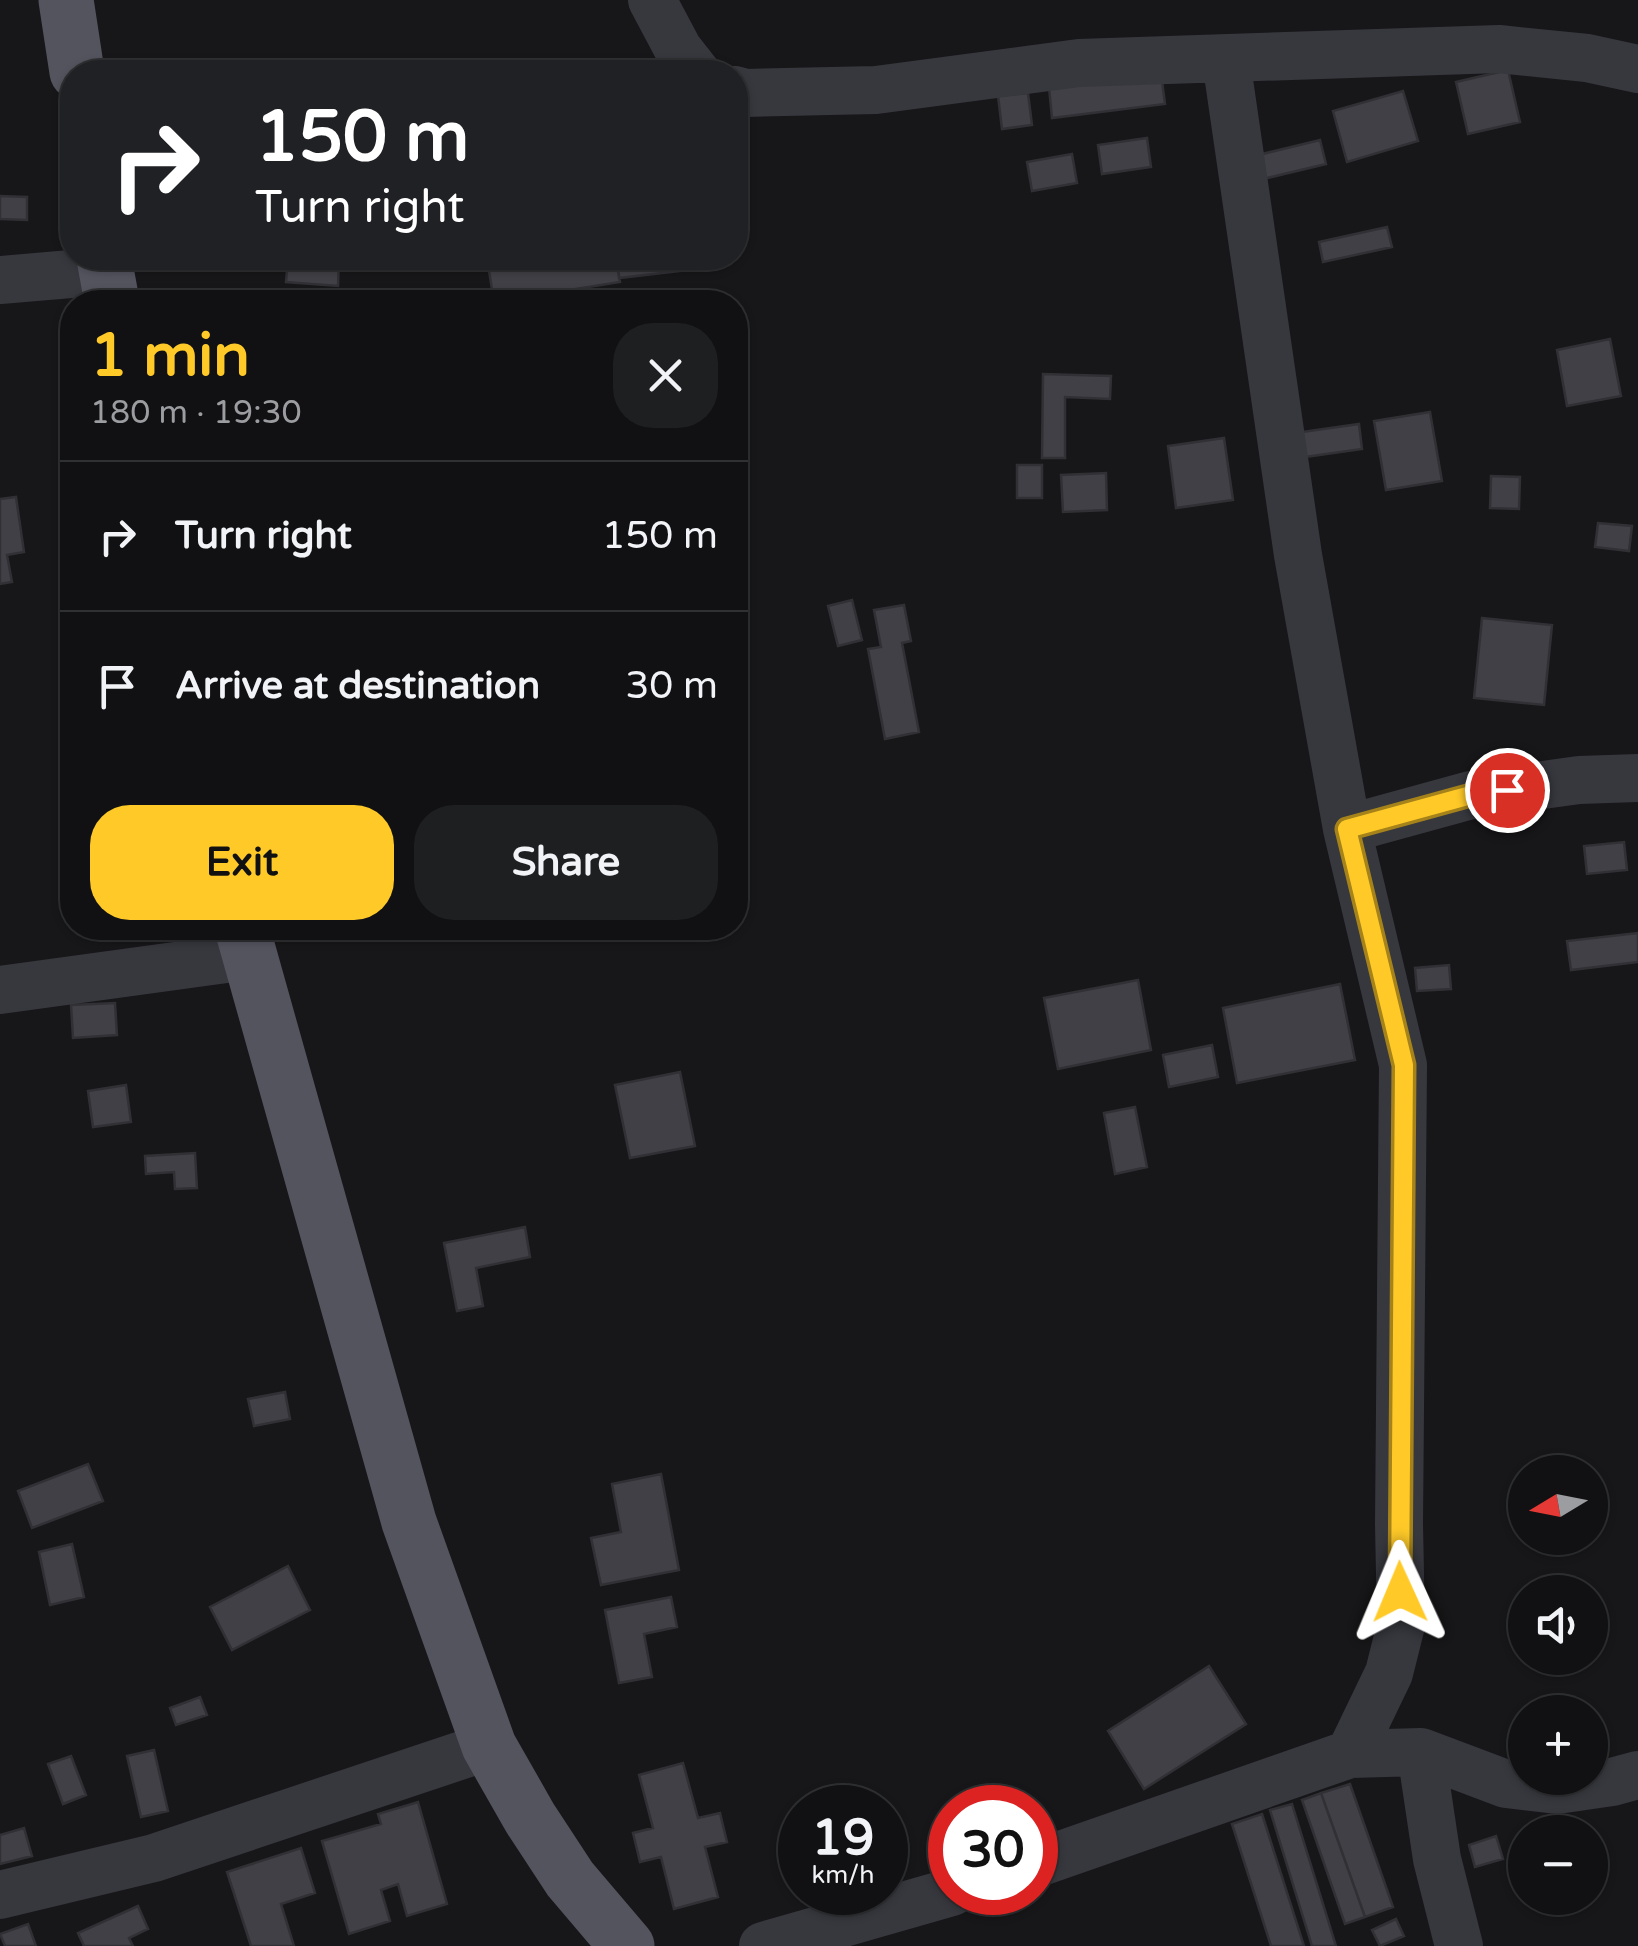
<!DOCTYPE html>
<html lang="en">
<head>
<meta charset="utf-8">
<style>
	:root { --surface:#111113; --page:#1e1f21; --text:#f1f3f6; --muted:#9c9da0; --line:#303133; --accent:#ffca28 }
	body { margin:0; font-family:"Varela Round",sans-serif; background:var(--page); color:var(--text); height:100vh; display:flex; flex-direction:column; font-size:38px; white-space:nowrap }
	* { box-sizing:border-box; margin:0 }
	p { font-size:32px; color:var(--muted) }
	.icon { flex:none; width:55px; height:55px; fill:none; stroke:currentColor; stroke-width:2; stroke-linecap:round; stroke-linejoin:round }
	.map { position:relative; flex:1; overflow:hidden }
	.side { position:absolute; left:60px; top:290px; width:688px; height:650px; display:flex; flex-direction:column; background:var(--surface); border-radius:40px; box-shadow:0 2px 8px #0004,0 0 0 2px var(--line) }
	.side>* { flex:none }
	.guide { position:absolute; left:60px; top:60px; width:688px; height:210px; border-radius:40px; box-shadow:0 2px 8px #0004,0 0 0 2px var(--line); background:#202124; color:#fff; overflow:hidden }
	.needle { width:65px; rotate:260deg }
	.fabs { position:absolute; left:1508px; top:1455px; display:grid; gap:20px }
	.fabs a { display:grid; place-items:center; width:100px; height:100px; border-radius:50%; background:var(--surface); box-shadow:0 2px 8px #0004,0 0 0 2px var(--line); font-size:50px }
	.speed { position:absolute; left:778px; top:1785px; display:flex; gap:20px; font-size:50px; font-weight:700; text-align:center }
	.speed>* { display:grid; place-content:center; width:130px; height:130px; border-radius:50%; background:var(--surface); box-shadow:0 2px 8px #0004,0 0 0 2px var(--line); line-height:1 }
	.speed small { font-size:25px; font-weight:400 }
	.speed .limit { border:15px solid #d22; background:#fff; color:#111 }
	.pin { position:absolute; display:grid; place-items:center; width:85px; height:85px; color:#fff; margin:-42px; border:5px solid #fff; border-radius:50%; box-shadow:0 2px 10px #0007 }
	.me { position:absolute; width:110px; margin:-55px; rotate:359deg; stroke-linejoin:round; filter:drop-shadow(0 0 8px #0008) }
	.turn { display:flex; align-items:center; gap:35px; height:210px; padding:0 30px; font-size:45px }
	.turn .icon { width:130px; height:130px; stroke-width:2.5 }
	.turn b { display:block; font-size:70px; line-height:85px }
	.round { display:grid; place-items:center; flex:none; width:105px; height:105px; border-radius:40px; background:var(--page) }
	.overview { display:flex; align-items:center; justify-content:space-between; height:170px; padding:0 30px }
	h1 { font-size:60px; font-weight:800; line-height:75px; color:var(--accent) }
	.button { display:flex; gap:20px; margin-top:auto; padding:20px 30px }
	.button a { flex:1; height:115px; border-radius:40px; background:var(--accent); color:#111; font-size:40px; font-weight:800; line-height:115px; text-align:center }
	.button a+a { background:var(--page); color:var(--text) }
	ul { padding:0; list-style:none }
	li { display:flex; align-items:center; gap:30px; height:150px; padding:0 30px; border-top:2px solid var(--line) }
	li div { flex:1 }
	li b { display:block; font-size:38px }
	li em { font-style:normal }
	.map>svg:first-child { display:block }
</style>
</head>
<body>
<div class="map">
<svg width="1638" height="1946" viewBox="0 0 1638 1946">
	<rect width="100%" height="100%" fill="#171719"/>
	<path fill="#404046" stroke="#313035" stroke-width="2.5" d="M479 61 480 72H446L445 66Z
		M1508 70 1520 122 1468 134 1456 82Z
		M1161 73 1165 104 1052 118 1049 87Z
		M1403 91 1418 141 1347 162 1333 111Z
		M1028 93 1032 125 1002 129 998 96Z
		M1147 138 1151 167 1102 174 1098 145Z
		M1320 140 1326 164 1259 180 1254 156Z
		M1072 154 1077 183 1032 191 1027 162Z
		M0 196 27 197V220L0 219Z
		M1387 227 1392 247 1323 262 1319 242Z
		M288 258H339L338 286 286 282Z
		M487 258H616L620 282 494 302Z
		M617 258H687L689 270 619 278Z
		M1610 339 1621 396 1567 406 1557 350Z
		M1043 374 1111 376 1110 399 1065 397V458H1042Z
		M1430 412 1442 481 1386 490 1374 421Z
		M1359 424 1362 449 1291 459 1288 434Z
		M1224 438 1233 500 1176 508 1168 446Z
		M1017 465H1042V498H1017Z
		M1106 473 1107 510 1063 512 1061 475Z
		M1491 476 1520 477 1519 509 1490 508Z
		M16 497 24 552 7 555 12 582 0 584V499Z
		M1598 523 1632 526 1629 551 1595 547Z
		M852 600 862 640 838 646 828 606Z
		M904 605 911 641 902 643 919 732 885 739 868 649 881 647 874 610Z
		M1482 618 1552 625 1544 705 1474 698Z
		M1624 842 1627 870 1587 874 1584 846Z
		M1638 933V962L1571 970 1567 941Z
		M1449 965 1451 989 1417 991 1415 968Z
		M1138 980 1151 1050 1058 1069 1044 998Z
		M1340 984 1355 1060 1237 1083 1223 1008Z
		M115 1003 117 1035 73 1038 71 1005Z
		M1212 1045 1218 1077 1169 1087 1163 1055Z
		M680 1072 695 1146 630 1158 615 1085Z
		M126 1085 131 1122 93 1127 88 1091Z
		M1135 1107 1147 1167 1115 1174 1104 1113Z
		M195 1153 197 1188 175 1189 174 1172 146 1174 145 1156Z
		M525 1227 530 1257 476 1268 483 1306 457 1311 444 1243Z
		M285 1392 290 1419 254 1426 248 1399Z
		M88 1464 103 1501 32 1528 18 1491Z
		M661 1474 679 1570 601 1585 591 1538 621 1532 612 1484Z
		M72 1544 84 1597 50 1605 39 1552Z
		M288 1566 310 1610 232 1650 210 1607Z
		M671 1597 677 1627 644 1634 652 1677 619 1683 605 1610Z
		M1209 1666 1246 1724 1144 1789 1108 1731Z
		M200 1697 207 1715 176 1725 170 1708Z
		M154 1750 168 1811 141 1817 127 1756Z
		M71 1756 86 1795 63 1804 48 1764Z
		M683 1763 698 1818 720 1813 727 1842 705 1847 718 1897 674 1909 661 1857 640 1862 633 1833 653 1828 639 1775Z
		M1350 1784 1393 1907 1365 1917 1321 1793Z
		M1321 1793 1365 1917 1345 1924 1302 1800Z
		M418 1802 447 1904 407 1916 398 1884 381 1890 390 1921 349 1934 322 1841 381 1824 378 1814Z
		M1292 1804 1336 1946H1312L1270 1810Z
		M1262 1814 1304 1946H1271L1232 1824Z
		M24 1828 32 1856 0 1864V1835Z
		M1496 1836 1503 1859 1475 1867 1469 1845Z
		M301 1848 315 1893 281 1904 294 1946H251L227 1872Z
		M138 1906 148 1929 129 1938 133 1946H84L78 1933Z
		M1396 1919 1404 1936 1380 1946 1372 1930Z
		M28 1924 36 1946H5L0 1934Z"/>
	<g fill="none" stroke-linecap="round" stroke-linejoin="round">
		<path stroke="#37383e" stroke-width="48" d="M652 0 678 49 696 72
			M1226 60 1298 555 1347 829 1403 1065 1399 1524 1401 1625 1389 1673 1350 1754
			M735 90 745 93 876 90 1079 63 1499 49 1587 58 1638 69
			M0 280 106 271
			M1347 829 1471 795 1579 780 1638 778
			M0 990 248 956
			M1421 1752 1437 1859 1459 1946
			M1035 1864 1350 1754 1421 1752 1506 1784 1557 1790 1612 1782 1638 1775
			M0 1895 154 1858 489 1746
			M763 1946 952 1892"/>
		<path stroke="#53545e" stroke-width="55" d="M66 0 77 72
			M104 258 112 302
			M242 928 409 1522 489 1746 530 1818 570 1879 627 1946"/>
	</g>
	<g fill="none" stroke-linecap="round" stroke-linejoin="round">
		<defs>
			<path id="route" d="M1400 1592 1404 1065 1347 829 1471 795 1507 790"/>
		</defs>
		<use href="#route" stroke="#a6831a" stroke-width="25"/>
		<use href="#route" stroke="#ffca28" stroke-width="18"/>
	</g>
</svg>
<div class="fabs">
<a><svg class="needle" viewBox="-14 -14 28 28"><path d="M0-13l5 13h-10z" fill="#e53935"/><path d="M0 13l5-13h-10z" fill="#9c9da0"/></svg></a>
<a><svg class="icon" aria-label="sound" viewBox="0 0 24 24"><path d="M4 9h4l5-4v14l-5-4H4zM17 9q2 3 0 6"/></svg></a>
<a>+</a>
<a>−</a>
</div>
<div class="speed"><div>19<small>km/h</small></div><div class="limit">30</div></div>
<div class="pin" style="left:1507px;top:790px;background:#d93025"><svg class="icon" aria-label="arrive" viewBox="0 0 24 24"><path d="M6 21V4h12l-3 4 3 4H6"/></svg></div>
<svg class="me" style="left:1400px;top:1592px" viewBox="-20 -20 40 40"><path d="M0-17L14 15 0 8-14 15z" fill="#ffca28" stroke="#fff" stroke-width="4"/></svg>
<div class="guide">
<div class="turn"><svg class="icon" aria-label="right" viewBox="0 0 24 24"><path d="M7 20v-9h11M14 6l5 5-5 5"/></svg><div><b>150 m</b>Turn right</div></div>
</div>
<section class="side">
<div class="overview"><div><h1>1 min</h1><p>180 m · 19:30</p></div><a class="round"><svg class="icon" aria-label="close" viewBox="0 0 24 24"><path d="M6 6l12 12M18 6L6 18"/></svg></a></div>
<ul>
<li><svg class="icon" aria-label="right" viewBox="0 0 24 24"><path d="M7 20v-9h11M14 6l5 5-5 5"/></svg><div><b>Turn right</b></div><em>150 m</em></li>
<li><svg class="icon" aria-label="arrive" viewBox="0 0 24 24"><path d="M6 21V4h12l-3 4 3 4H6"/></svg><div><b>Arrive at destination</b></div><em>30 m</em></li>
</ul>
<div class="button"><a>Exit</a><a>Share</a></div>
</section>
</div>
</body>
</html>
